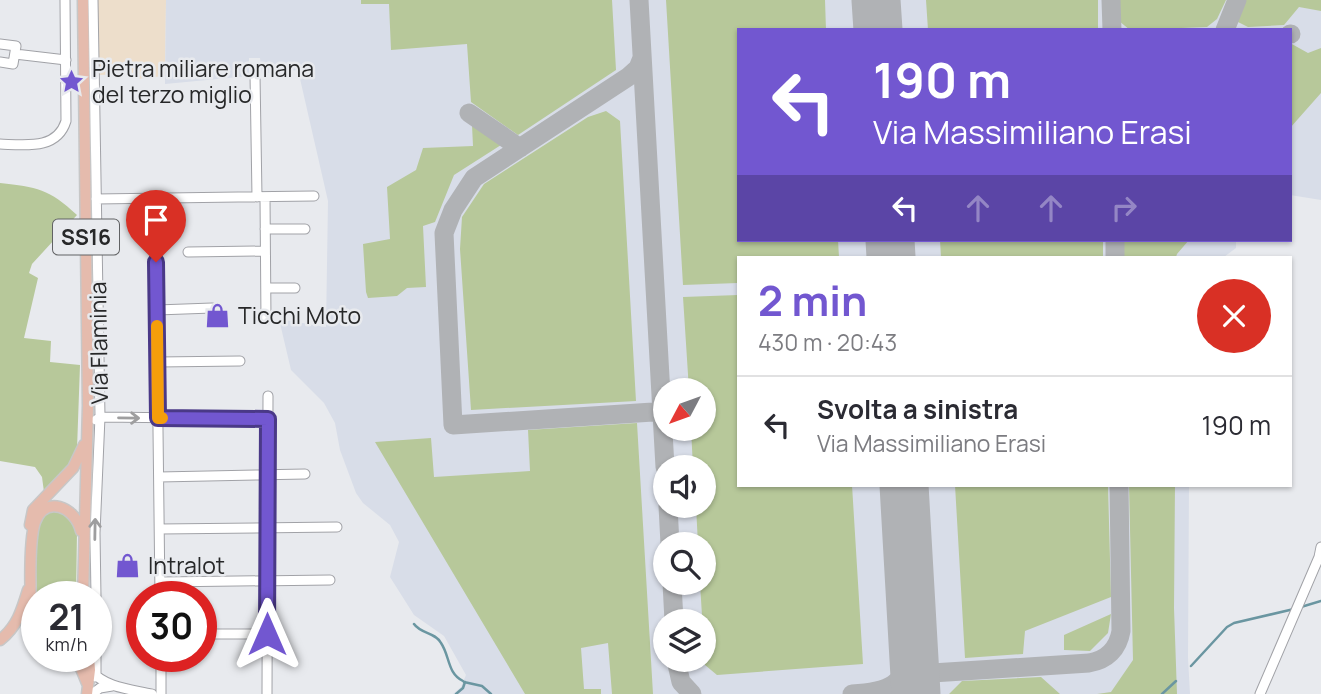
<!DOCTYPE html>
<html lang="it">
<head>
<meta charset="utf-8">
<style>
	:root { --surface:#fff; --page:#f2f2f3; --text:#2b2b33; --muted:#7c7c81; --line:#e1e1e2; --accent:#7257d0 }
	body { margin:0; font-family:Manrope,sans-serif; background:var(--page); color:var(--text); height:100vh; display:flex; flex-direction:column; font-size:26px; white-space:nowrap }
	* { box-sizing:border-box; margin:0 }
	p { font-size:23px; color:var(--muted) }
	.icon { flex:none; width:38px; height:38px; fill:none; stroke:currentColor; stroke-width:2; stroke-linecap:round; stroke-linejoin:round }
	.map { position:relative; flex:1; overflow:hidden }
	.panel { position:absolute; left:737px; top:256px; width:555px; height:231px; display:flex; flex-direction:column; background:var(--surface); border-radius:0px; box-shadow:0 2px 5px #0004 }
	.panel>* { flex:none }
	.banner { position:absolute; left:737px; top:28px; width:555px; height:214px; border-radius:0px; box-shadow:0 2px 5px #0004; background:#7257d0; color:#fff; overflow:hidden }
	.needle { width:46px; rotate:229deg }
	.controls { position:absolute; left:653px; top:378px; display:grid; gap:14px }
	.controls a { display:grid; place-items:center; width:63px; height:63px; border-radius:50%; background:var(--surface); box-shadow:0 2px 5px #0004; font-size:35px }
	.speed { position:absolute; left:21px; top:581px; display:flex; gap:14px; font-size:35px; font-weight:700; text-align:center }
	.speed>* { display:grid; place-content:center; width:91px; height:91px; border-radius:50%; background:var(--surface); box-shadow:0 2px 5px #0004; line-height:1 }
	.speed small { font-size:18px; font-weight:400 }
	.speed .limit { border:10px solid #d22; background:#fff; color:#111 }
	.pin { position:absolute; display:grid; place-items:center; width:60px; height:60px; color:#fff; margin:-72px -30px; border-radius:50% 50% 50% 0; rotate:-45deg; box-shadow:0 0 7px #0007 }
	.pin .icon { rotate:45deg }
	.me { position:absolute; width:77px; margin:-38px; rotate:0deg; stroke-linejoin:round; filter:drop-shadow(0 0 5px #0008) }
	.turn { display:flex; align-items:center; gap:24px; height:147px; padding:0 21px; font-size:32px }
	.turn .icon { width:91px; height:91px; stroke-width:2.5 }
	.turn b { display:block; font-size:49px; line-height:60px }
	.lanes { display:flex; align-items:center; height:66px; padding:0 21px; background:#0003; justify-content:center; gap:35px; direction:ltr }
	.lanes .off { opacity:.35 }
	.round { display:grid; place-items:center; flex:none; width:74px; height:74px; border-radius:37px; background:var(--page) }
	.summary { display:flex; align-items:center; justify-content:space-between; height:119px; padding:0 21px }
	h1 { font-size:42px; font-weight:700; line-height:52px; color:var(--accent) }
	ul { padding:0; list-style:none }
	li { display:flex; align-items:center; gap:21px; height:98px; padding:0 21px; border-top:2px solid var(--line) }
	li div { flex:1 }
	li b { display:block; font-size:26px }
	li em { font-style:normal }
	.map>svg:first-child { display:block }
</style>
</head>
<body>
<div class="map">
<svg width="1321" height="694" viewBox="0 0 1321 694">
	<rect width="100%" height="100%" fill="#e8eaee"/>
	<path fill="#eddecb" d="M97 0H166L165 76 135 79 134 74 98 75Z"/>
	<path fill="#d8dde8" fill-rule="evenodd" d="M166 0H1321V200L1290 195V30H738V240H1236V248L1224 257H738V485H1189L1188 658 1190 694H453L461 687 466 675 444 636 414 615 390 577 399 542 390 525 363 503 356 493 340 450 335 423 324 403 291 370 279 319 326 327 328 201 298 70 262 74 260 58H249V76L165 84ZM665 390H704V429H665ZM665 467H704V506H665ZM665 544H704V583H665ZM665 621H704V660H665Z"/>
	<path fill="#b7c89a" d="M361 0H612L616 70 518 135 471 102 467 44 391 50 389 4H361Z
		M666 0H825L826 30H738V240H838L839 257H738V283L683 285Z
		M926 0H1098V30H928Z
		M1118 0H1226L1217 19 1207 27 1130 30 1119 21Z
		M1241 0H1321V11L1299 7 1284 25 1248 27 1238 22 1236 11Z
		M1290 43 1308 53 1321 48V93L1290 128Z
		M606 111 620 121 636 401 471 410 460 249 462 217 484 184 588 117Z
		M472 125 501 145 454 175 435 222 423 226 426 287 407 288 397 296 368 298 366 292 363 244 390 239 387 187 416 170 423 148 473 146Z
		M0 183C37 187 49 189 77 215L32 264 29 273 38 278 24 338 51 341 50 362 80 365 77 449 69 466 44 492 42 477 35 467 0 461Z
		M940 240H1103V257H941Z
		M1124 240H1189L1177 254 1176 257H1124Z
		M738 295V485H852L863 664 717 675 705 665 700 583H704V544H698L696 506H704V467H693L691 429H704V390H689L683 297Z
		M637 423 653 694H612L608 643 581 648 584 689H601V694H525L375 442 431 438 434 477 530 471 528 430Z
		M955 485H1108L1111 597 1025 631 1023 654 965 658Z
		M1129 485H1175L1174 608 1177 694H1097L1111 692 1133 660Z
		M56 511 68 515 77 531 76 597H37C37 579 32 533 42 519 45 514 50 512 56 511Z
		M1111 614 1108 633 1090 651 1064 650V635Z
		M1041 677 1060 694H949L962 681Z"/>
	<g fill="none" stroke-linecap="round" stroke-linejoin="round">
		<path stroke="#6a96a1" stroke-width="2.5" d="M1301 607 1321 601
			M414 624C421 634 435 632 441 643 450 656 447 673 463 681
			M1191 666 1227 627 1234 623 1294 609
			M464 682 482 686 491 694
			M456 694 463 688 465 682
			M1162 694 1176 681"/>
		<path stroke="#b0b2b5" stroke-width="19" d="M639 0 665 467
			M1111 0 1112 30
			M1225 30 1237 0
			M1290 34H1291
			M642 58 638 68 628 77 474 178 453 210 444 233 453 425 653 412
			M469 113 520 148
			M1115 240V257
			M668 506 670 544
			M672 583 674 621
			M913 650 919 667 932 673 1089 663C1107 660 1118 649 1121 631L1119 485
			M676 660 681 682 692 694
			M852 694C888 692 906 686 912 647"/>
		<path stroke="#b0b2b5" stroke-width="49" d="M876 0 878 30
			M890 240 891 257
			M904 485 916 694"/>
		<defs>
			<path id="minor" d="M93 0 100 417 95 533 96 597
				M0 44 16 46 13 64 0 62
				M15 54 66 60
				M255 75 257 197
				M0 144C26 145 57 150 66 121L65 0
				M265 197 266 320
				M96 199 314 196
				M265 229H305
				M188 252 265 251
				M156 262 160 597
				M266 288H295
				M157 310 212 308
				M158 362 240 361
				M96 420 100 417 268 419
				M159 477 305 474
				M160 529 337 527
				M160 582 330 580
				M201 634H267
				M96 656V677
				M161 656V694
				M90 670C106 688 129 689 152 694
				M92 694 100 688 112 686
				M267 694 268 396
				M1260 694 1319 557 1321 547"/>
			<path id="major" d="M30 525 33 510 73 468 84 445
				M83 597 88 406 83 0
				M37 636C28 620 29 540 35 522 45 495 75 506 81 531
				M0 640C17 627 22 610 28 590
				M69 656 80 666 87 683
				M87 694 90 670 89 656"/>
		</defs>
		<use href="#minor" stroke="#a1a2a7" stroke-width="11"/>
		<use href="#major" stroke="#c7c7c7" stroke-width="13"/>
		<use href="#minor" stroke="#fff" stroke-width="9"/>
		<use href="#major" stroke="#e5bbad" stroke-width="10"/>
	</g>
	<defs><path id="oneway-shaft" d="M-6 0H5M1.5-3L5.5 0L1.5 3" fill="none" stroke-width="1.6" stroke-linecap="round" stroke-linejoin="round" transform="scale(1.75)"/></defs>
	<g stroke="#9e9e9f">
		<use href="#oneway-shaft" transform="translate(129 418) rotate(1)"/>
		<use href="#oneway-shaft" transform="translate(95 529) rotate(-89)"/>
	</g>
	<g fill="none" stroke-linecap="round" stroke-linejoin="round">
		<defs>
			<path id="route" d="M156 262 158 418 268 419 267 634"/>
		</defs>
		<use href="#route" stroke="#4a3987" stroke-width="18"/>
		<use href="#route" stroke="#7257d0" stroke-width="12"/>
		<path stroke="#f59e0b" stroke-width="12" d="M157 326 158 418H162"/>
	</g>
	<defs>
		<symbol id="sight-bare" viewBox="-9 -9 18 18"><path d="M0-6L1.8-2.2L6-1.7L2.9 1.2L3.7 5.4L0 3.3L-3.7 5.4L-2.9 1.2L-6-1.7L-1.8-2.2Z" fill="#7257d0" stroke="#e8eaee" stroke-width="2.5" paint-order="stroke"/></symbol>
		<symbol id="shop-bare" viewBox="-9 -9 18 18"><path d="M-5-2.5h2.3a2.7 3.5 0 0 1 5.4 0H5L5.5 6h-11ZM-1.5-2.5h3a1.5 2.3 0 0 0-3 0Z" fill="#7257d0" stroke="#e8eaee" stroke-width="2.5" paint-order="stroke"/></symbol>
	</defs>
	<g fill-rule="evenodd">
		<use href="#sight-bare" x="54" y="64" width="35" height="35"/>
		<use href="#shop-bare" x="200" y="298" width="35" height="35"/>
		<use href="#shop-bare" x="110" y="548" width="35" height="35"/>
	</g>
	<g text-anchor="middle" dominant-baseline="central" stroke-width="5" stroke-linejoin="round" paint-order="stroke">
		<rect fill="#e8eaee" stroke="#616264" stroke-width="2" x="53" y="219.5" width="66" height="35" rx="5"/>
		<g font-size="21" font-weight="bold" fill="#272829">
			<text x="86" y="237">SS16</text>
		</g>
		<g font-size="23" fill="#272829" stroke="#e8eaee" text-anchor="start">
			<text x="92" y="68">Pietra miliare romana<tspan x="92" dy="26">del terzo miglio</tspan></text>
			<text x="238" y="315">Ticchi Moto</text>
			<text x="148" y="565">Intralot</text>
		</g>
		<g font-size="23" fill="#272829" stroke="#e8eaee">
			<text transform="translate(98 343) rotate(-91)">Via Flaminia</text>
		</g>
	</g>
</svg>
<div class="controls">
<a><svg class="needle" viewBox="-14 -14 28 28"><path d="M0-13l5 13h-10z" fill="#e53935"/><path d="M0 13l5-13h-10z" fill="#7c7c81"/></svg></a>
<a><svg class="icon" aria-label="sound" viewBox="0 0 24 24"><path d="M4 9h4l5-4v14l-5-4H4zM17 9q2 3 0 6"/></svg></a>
<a><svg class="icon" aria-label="search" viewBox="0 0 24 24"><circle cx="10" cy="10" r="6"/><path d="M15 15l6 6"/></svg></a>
<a><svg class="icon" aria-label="layers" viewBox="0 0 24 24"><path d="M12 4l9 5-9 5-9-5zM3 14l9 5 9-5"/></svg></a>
</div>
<div class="speed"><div>21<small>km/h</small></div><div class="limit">30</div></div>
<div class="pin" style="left:156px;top:262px;background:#d93025"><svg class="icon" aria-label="arrive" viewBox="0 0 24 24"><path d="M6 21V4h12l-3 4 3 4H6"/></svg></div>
<svg class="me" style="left:267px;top:634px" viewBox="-20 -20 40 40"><path d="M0-17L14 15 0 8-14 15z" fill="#7257d0" stroke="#fff" stroke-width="4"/></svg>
<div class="banner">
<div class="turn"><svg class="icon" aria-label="left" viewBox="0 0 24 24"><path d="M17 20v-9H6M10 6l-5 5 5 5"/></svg><div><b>190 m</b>Via Massimiliano Erasi</div></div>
<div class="lanes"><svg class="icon" aria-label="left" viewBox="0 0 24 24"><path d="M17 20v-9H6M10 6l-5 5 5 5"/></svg><svg class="icon off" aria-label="ahead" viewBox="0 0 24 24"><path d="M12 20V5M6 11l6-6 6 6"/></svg><svg class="icon off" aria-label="ahead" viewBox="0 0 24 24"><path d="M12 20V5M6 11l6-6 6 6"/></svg><svg class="icon off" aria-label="right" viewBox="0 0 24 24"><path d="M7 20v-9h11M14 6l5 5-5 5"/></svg></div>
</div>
<section class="panel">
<div class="summary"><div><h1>2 min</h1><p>430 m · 20:43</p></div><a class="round" style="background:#d93025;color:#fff"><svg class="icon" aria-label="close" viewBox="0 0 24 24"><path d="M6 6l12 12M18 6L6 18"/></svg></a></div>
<ul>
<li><svg class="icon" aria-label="left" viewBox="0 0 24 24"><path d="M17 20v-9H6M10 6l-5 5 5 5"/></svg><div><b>Svolta a sinistra</b><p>Via Massimiliano Erasi</p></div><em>190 m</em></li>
</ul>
</section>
</div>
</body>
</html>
